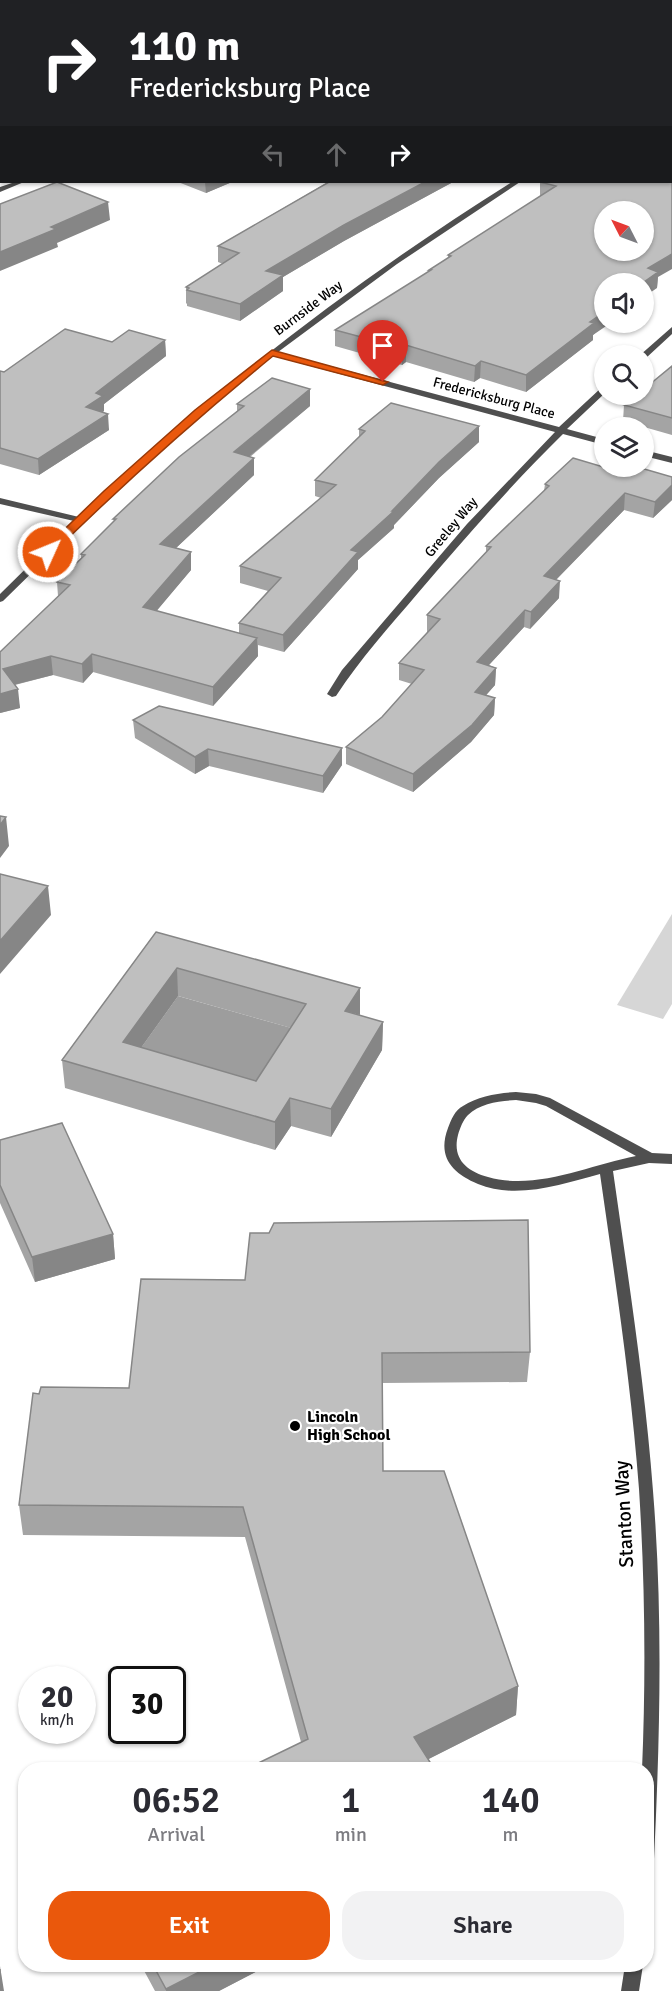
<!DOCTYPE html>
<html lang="en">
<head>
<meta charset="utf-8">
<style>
	:root { --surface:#fff; --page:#f2f2f3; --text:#2b2b33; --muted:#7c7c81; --accent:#ea580c }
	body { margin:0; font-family:Signika,sans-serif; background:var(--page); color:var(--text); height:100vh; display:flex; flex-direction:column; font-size:22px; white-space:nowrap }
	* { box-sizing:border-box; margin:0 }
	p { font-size:20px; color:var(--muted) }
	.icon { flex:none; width:33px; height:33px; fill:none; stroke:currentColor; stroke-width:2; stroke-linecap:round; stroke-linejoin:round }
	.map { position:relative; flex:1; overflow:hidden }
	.side { position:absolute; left:18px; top:1762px; width:636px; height:210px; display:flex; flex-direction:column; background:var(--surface); border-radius:24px; box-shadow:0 2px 4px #0004 }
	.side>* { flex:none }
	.guide { position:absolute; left:0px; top:0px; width:672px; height:183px; box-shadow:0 2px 4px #0004; background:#202124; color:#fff; overflow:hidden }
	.needle { width:39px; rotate:312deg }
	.tools { position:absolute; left:594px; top:201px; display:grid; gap:12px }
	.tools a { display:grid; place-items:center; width:60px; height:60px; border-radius:50%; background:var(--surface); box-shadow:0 2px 4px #0004; font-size:30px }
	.speed { position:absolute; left:18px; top:1666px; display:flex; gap:12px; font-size:30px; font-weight:700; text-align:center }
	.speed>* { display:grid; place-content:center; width:78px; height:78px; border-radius:50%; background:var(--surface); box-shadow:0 2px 4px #0004; line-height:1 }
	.speed small { font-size:15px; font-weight:400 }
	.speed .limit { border:3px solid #111; border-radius:9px; background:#fff; color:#111 }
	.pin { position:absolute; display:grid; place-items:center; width:51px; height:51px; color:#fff; margin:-62px -26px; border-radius:50% 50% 50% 0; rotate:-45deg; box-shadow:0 0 6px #0007 }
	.pin .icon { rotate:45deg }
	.me { position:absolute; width:66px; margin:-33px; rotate:46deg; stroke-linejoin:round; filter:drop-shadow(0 0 4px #0008) }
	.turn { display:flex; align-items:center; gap:21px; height:126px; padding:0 30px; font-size:27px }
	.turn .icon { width:78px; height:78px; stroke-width:2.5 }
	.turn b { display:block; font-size:42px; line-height:51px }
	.lanes { display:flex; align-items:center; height:57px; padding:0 30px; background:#0003; justify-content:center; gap:30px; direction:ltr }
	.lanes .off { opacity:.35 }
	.eta { display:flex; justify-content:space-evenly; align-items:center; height:102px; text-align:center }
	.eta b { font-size:36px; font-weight:600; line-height:42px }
	.cta { display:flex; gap:12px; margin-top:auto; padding:12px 30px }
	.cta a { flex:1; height:69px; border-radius:24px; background:var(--accent); color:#fff; font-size:24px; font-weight:600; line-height:69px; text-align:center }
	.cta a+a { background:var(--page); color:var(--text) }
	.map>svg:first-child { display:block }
</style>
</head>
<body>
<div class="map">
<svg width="672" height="1991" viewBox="0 0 672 1991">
	<rect width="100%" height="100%" fill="#fff"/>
	<path fill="#d6d6d6" d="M672 914V1004L663 1019 617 1005Z"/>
	<path fill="#9d9d9d" d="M178 996 306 1032 257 1109 125 1070Z"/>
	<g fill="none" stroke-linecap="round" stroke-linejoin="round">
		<path fill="#9d9d9d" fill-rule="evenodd" d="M15 0 13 2H4Z
			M139 0 149 2H141Z
			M313 0H320L311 2Z"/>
		<path fill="#4f4f4f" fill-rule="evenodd" d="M0 101H2V105H0Z"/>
		<path fill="#4f4f4f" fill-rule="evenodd" d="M670 92H672V96H670Z
			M512 182H520L397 264 278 352 559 427 601 388H604V394L567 429 604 439V445L563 434C512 484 465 538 418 593 390 626 360 659 336 696L332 697 327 694 342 670 467 524 555 432 273 356C178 432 90 516 3 601L0 602V594L74 521 0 504V498L79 517C212 390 356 280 512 182Z
			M672 327V334L646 358 639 356Z
			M644 450 672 457V463L644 456Z
			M516 1092 536 1094 550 1098 652 1153 672 1154V1164L649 1163 613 1171C628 1277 645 1384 653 1491 663 1614 660 1736 654 1859L652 1864 646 1866V1770H642C646 1676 645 1582 639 1489 631 1383 615 1279 600 1174 563 1184 516 1200 478 1184 452 1173 437 1157 448 1128 451 1120 455 1110 463 1106 478 1096 498 1093 516 1092ZM516 1100 536 1103 546 1106 636 1156C589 1165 536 1191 488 1177 466 1171 452 1158 458 1135 460 1128 463 1120 468 1115 480 1103 500 1101 516 1100Z
			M625 1965H643L639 1991H621Z"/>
		<path fill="#4f4f4f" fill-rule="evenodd" d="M459 0 458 2H450L452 0Z
			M15 182H24L0 192V187Z"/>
	</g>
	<path fill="#a4a4a4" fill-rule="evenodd" d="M0 58H2V85L0 84Z
		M672 103 657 288 644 284 593 335V340L526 392 480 378 474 382 406 362 402 365 335 346V330L429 272V270L448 258V255L540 197V182Z
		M178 182H232L206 193Z
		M326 182H453L344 241 283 277V291L240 321 187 306V304L186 303V287L223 264 218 262V246L328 182Z
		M165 340 166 356 104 404V411L102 412 109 430 39 475 0 464V371L4 372 112 342Z
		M672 366V435L623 421 624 405Z
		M310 389V406L250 457 254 475 176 548 191 552V570L156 611 239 633V623L268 591 240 583V566L321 498 315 496V480L359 437V429L479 426V442L439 478 394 525V528L358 560V569L284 652 258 645V656L213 706 93 672 83 683 53 675 15 685 20 708 0 713 58 596 57 582 81 558V554L114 521 113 519 237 411V404Z
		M620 472 672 477V500L653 518 624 510 556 580 559 598 530 629 524 627 489 665 496 668 495 685 486 695 495 698 494 715 471 742 413 792 346 764V747L382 717 412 684 399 680V663L428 632H427V615L486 552V546L544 491 545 484Z
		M133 720 342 748V765L323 793 209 766 195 774 135 738Z
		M156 932 359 1016 383 1022 382 1050 331 1137 291 1126 275 1150 65 1088 62 1060ZM178 996 291 1028 256 1081 141 1048Z
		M0 1140 113 1234 115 1259 35 1282 0 1203Z
		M141 1279 530 1352 527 1382 382 1383 383 1471 518 1686 516 1715 428 1759 301 1742 245 1537 23 1535 19 1505 39 1394 129 1388Z
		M141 1965H269L219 1991H155Z"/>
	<path fill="#868686" d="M672 47V61L670 62V48Z
		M205 182H232L206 193Z
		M425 182H453L344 241 283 277V291L240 321V304L266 271 344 225Z
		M108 202 110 220 57 243 58 247 0 271V252L51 227Z
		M672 254V269L658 277 657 288 644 297V284H641L648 268Z
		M604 312V322H612L593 335V340L526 392V375L590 322Z
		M165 340 166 356 104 404V411L87 423 86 407 96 393Z
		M406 345V362L402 365V348Z
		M481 361 480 378 474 382 475 366Z
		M310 389V406L234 469V452Z
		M108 414 109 430 39 475 38 459Z
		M479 426V442L439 478 394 525V528L358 560V569L284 652 283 635 351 550 392 511 439 462Z
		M254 458V475L161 562 160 544Z
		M672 485V500L653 518 655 502Z
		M625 493 624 510 543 593 544 576Z
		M191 552V570L144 626 143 607Z
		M560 581 559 598 530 629 531 612Z
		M525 610 524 627 476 679 477 662Z
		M257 638 258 656 213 706V687Z
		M92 654 93 672 83 683 82 664Z
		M51 656 53 675 5 687 3 669Z
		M496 668 495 685 474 709 475 692Z
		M18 689 20 708 0 713V694Z
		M495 698 494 715 471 742 413 792V774Z
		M342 748V765L323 793V776Z
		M208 749 209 766 195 774V757Z
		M6 817 9 846 0 858V825Z
		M48 886 51 915 0 974V941Z
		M177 968 178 996 125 1070 123 1042Z
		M360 988V1015L345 1011Z
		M383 1022 382 1050 331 1137V1109Z
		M290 1098 291 1126 275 1150V1122Z
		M113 1234 115 1259 35 1282 32 1257Z
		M518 1686 516 1715 413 1767 414 1737Z
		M213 1965H269L219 1991H166V1989Z
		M0 1966 4 1991H1Z"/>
	<path fill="#bfbfbf" stroke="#868686" stroke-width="1.5" fill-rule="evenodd" d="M495 0H672V47L670 48V2H491Z
		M672 103V254L648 268 658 272 641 284H604V312L590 322 594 323 526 375 481 361 475 366 406 345 402 348 335 330 431 270H429L451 256 448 255 556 186 540 182H670V104ZM604 212H644V250H604Z
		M57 182 108 202 51 227 56 229 0 252V204Z
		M329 182H425L344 225 266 271 283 275 240 304 187 290 189 288 186 287 239 253 218 246Z
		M65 329 112 342 129 330 165 340 96 393 103 396 86 407 108 414 38 459 0 448V371L4 372Z
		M672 366V418L624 405 637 394H644V389Z
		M272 378 310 389 234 452 254 458 160 544 191 552 143 607 257 638 213 687 92 654 82 664 51 656 3 669 18 689 0 694V652L70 585 57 582 85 555 81 554 116 519H113L179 457 244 406 237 404Z
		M391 403 479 426 439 462 392 511H394L351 550 358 552 283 635 239 623 281 578 240 566 336 485 315 480 365 431 359 429Z
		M573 458 620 472 626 466H634L672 477V485L655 502 625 493 544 576 560 581 531 612 525 610 477 662 496 668 475 692 495 698 472 725 413 774 346 747 382 717 424 670 399 663 440 619 427 615 491 547 486 546 549 486 545 484Z
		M159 706 342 748 323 776 208 749 195 757 133 720Z
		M0 816 6 817 0 825Z
		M0 874 48 886 0 941Z
		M156 932 360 988 345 1011 383 1022 331 1109 290 1098 275 1122 62 1060ZM177 968 306 1004 256 1081 123 1042Z
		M62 1123 113 1234 32 1257 0 1185V1140Z
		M528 1220 530 1352 382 1353 383 1471H444L518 1686 414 1737 435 1770H244L308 1739 243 1507 19 1505 33 1393 39 1394 41 1387 129 1388 141 1279 245 1280 250 1233H269L274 1223Z
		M153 1965H213L166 1989Z
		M0 1969 1 1991H0Z"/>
	<path fill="#ea580c" stroke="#983908" stroke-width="1.5" d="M272 350 388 382 383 385 273 356C196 419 123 484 52 554H44V549L104 491 195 410Z"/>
	<circle fill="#000" stroke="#fff" stroke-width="2" cx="295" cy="1426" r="6"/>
	<g text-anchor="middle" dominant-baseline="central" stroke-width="4.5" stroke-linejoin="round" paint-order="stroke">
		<g font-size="14" fill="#000" stroke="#fff">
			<text transform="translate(308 308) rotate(-37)">Burnside Way</text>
			<text transform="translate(494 398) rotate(15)">Fredericksburg Place</text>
			<text transform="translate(451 527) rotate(-50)">Greeley Way</text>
		</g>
		<g font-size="16" font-weight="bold" fill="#000" stroke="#fff" text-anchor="start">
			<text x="307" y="1417">Lincoln<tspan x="307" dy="18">High School</tspan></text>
		</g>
		<g font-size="20" fill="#000" stroke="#fff">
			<text transform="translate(624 1514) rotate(-93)">Stanton Way</text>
		</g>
	</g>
</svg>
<div class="tools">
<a><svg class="needle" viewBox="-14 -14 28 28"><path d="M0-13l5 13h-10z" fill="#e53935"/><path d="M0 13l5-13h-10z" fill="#7c7c81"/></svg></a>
<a><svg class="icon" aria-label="sound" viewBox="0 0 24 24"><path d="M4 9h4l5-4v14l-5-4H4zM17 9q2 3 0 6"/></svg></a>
<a><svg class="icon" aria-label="search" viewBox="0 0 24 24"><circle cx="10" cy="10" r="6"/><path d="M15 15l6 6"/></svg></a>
<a><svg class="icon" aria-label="layers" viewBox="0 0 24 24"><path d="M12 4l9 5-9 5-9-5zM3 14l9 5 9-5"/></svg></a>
</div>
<div class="speed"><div>20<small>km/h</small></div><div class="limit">30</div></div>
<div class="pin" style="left:383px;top:382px;background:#d93025"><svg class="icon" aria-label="arrive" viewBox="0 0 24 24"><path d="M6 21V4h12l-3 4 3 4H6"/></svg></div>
<svg class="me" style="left:48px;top:552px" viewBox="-20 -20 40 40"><circle r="17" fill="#ea580c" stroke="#fff" stroke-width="3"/><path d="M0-11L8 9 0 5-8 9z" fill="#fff"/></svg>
<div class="guide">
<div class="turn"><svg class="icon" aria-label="right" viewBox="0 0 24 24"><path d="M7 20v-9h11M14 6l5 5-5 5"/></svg><div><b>110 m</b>Fredericksburg Place</div></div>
<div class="lanes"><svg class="icon off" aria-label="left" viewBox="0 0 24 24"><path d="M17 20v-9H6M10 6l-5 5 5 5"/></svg><svg class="icon off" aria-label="ahead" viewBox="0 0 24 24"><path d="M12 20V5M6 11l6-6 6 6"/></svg><svg class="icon" aria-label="right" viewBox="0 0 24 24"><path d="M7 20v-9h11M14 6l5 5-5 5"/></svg></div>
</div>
<section class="side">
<div class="eta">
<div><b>06:52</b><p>Arrival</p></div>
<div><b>1</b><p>min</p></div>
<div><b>140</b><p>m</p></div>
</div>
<div class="cta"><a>Exit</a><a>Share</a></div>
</section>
</div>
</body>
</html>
